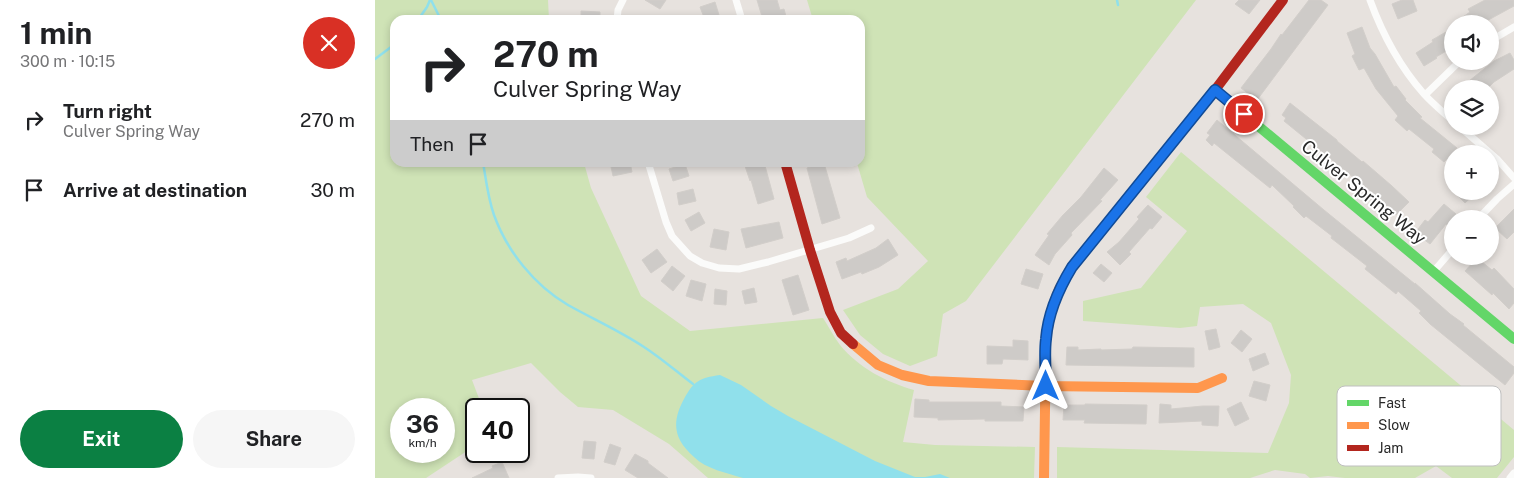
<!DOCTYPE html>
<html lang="en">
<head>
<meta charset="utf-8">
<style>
	:root { --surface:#fff; --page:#f6f6f6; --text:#202124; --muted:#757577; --accent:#0b8043 }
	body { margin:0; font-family:"Public Sans",sans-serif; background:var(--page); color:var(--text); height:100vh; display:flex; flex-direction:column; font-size:19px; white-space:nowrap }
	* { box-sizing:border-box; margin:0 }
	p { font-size:16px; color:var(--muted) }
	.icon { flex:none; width:28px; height:28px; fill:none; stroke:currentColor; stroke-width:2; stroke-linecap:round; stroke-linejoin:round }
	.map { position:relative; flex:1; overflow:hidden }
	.details { display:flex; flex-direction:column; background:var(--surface); width:375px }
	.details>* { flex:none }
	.guide { position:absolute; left:15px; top:15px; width:475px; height:152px; border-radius:15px; box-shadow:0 2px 8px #0003; background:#fff; color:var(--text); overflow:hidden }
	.tools { position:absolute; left:1069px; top:15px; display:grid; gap:10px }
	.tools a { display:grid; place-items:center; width:55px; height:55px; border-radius:50%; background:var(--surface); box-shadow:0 2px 8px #0003; font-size:25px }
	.speed { position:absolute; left:15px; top:398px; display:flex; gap:10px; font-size:25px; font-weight:700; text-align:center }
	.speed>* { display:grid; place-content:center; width:65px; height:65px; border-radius:50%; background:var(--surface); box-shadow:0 2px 8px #0003; line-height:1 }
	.speed small { font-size:12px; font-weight:400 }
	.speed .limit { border:2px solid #111; border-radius:8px; background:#fff; color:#111 }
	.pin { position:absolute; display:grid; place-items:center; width:42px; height:42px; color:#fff; margin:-21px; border:2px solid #fff; border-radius:50%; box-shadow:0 1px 5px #0007 }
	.me { position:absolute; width:55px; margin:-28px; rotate:0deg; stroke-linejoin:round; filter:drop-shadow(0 0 4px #0008) }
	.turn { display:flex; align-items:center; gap:18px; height:105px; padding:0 20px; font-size:22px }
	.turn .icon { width:65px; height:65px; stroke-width:2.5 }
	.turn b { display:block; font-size:35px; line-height:42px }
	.then { display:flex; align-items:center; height:48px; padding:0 20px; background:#0003; gap:10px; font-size:19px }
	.round { display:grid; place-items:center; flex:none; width:52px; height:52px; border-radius:26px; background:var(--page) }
	.headline { display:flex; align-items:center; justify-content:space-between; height:85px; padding:0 20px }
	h1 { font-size:30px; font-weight:700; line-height:38px }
	.primary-button { display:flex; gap:10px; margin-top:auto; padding:10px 20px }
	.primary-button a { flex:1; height:58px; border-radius:30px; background:var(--accent); color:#fff; font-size:20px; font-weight:700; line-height:58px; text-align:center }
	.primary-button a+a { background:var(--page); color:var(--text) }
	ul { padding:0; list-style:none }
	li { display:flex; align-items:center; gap:15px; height:70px; padding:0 20px }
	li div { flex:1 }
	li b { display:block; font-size:19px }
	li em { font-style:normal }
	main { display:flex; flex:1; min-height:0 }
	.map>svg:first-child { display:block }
</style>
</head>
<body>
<main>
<section class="details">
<div class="headline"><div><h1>1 min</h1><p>300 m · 10:15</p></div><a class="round" style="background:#d93025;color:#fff"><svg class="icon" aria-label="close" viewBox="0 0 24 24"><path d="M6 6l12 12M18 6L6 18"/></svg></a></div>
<ul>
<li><svg class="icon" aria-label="right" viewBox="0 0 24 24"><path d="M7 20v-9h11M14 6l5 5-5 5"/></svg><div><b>Turn right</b><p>Culver Spring Way</p></div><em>270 m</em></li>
<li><svg class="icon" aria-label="arrive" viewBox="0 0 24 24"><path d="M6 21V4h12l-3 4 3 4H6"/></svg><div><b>Arrive at destination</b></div><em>30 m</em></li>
</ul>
<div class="primary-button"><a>Exit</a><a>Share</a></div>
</section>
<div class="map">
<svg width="1139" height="478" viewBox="0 0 1139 478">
	<rect width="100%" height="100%" fill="#e7e2de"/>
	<path fill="#cfe3b6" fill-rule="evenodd" d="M0 0H173L174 20H20V162L209 163 216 188 266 296 315 331 448 318C454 327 459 337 465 345 484 368 511 382 539 390L528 442 560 445 660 447 659 478H333L294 444 238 410 203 407 185 392 156 363 97 380 108 409H101V445L51 478H0ZM26 409H69V451H26Z
		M432 0H821L591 301 568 314 562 356 535 366 508 354 485 335 468 310 523 289 553 261 492 197 482 163 485 162V20H438Z
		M806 152 1139 430V457L1122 478H1077L1061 466 1040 478H970L953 476 935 478 930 474 900 470 875 478H682V447L893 453 914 403 916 375 896 323 868 304 825 307 822 326 805 328 708 321V301L766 288 812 231 771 197Z"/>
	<path fill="#90e0eb" d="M345 375 366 385 396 406 413 416 500 461 540 477H550L565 474 575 478H368C352 473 331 469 319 457 299 439 296 423 309 399 319 381 324 378 345 375Z"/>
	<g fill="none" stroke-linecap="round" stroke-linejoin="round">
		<path stroke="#90e0eb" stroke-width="2.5" d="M56 0 66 20
			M742 0 743 5
			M43 20 52 7 55 0
			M0 59 20 44
			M108 162C111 180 113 198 119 215 132 251 159 285 193 305 218 319 245 331 269 347 286 358 302 372 318 384"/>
	</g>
	<path fill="#cecbc8" stroke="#d2ceca" d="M270 0H291L285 9Z
		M382 0H402L405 10 409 9 412 20H388Z
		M864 0H885L874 14 860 4Z
		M934 0H946L953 5 882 100 866 88 896 49 906 34 907 35Z
		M1027 0H1038L1042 11 1023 19 1017 4Z
		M1110 0H1139V6L1106 24H1078L1095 12 1093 9Z
		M340 2 344 15 330 20 325 7Z
		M206 11 225 12V20H206Z
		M987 27 995 48 1000 54 1019 87 1021 86 1031 99 1030 100 1047 117 1045 118 1082 148 1069 162 1057 152 1059 149 1034 129 1032 131 1020 120 1023 116 1001 89 989 68 984 70 977 56 980 54 972 33Z
		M1078 28V47L1061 57 1062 58 1049 66 1041 53 1058 42 1057 40Z
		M1135 53 1139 60V69L1119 82 1112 89H1084L1119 61Z
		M915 103 962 140V141L987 162 988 161 1017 186 1034 202 1021 215 1006 200 909 121 911 118 907 115Z
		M842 120 949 210 1040 284V283L1075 314 1089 324 1088 325 1139 367V373L1130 385 1055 324 1044 313 1046 311 1023 291 1021 294 990 269 992 266 956 238 957 236 931 216 929 218 918 207 919 206 897 185 895 188 839 143 837 146 831 140 835 135 832 133Z
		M235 162H255L257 172 238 176Z
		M379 162H389L399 199 383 204 376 180 375 181 370 166Z
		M449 163 465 218 447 224 432 168Z
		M310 164 314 176 298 181 294 169Z
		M729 168 743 180 725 200 727 201 696 233 697 235 680 254 674 265 660 255 674 235 672 234 688 215 706 197Z
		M318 189 321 201 304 205 302 193Z
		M1078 191H1103L1090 203Z
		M1069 204 1081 214 1072 225 1071 224 1055 244 1040 233 1050 220 1053 222Z
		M773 205 787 217 777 229 775 228 754 252 756 254 745 265 732 252 744 242 764 219 762 217Z
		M1139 209V232L1132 239 1120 228Z
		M324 212 330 223 316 231 310 220Z
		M404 222 408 238 371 248 366 229Z
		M339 229 354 232 351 250 335 247Z
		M513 239 523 255 504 267 487 274 486 272 467 279 461 262 471 258 472 261 501 248Z
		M282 249 292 262 276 273 267 260Z
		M1102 258 1117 270 1119 268 1139 289V303L1134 309 1118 293 1117 295 1090 271Z
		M726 264 737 273 729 282 718 273Z
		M297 266 310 276 298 291 286 281Z
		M651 269 668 274 663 289 646 284Z
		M423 275 434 310 418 315 407 280Z
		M316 280 331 284 327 301 311 296Z
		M379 288 382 302 370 304 367 291Z
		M340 289 352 291 351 305 339 304Z
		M841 329 845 347 834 350 830 331Z
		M866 330 877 339 867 352 856 343Z
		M638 340 653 341V360L628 359 627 364H612V346L638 347Z
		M692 347H703V350L726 349V350L757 349 758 347 819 348V367L691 365Z
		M890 353 894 364 878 371 874 359Z
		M879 381 895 385 891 401 874 396Z
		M540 399 554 400V402H626V406L649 407 648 421H610V419L563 420V418L539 417Z
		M866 402 874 419 860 426 852 409Z
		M710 404 772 405 771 424 709 423 710 420H688L689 405H710Z
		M785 404 796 405V409L828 406H844L843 426 827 425V421L784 423Z
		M209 441 221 442 219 459 207 458Z
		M235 444 246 448 240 465 229 462Z
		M260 454 273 461V463L293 478H263L250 470Z
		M127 462 134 478H97L118 468 117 466Z"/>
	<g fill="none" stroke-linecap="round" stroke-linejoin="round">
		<path stroke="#fbfbfa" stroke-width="7" d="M361 0 367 20
			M995 0C1007 33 1026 68 1049 94 1058 104 1068 112 1078 121
			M242 20 243 10 248 0
			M1115 41 1139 27
			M1050 95 1085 61
			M1084 126 1123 160 1139 178
			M273 162 291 222 297 236 315 256 327 263 344 268 364 269 393 262 474 238 496 228
			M1103 219 1122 199 1139 184
			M1059 271 1078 249
			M183 478 203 477 216 478
			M1135 478 1139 473"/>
		<path stroke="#63d668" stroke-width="10" d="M840 90 1139 339"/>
		<path stroke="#ff974d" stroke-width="10" d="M478 344 503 365 527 375 554 381 671 386 823 388 847 378
			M669 478 671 340 676 311 684 289 697 267 807 131"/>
		<path stroke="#b3261e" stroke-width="10" d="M807 131 840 90 908 0
			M410 162 435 250 455 312 466 333 478 344"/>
	</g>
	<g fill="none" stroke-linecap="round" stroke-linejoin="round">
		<defs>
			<path id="route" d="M671 386C671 371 669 355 671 339 673 313 683 290 697 267L840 90 869 114"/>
		</defs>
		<use href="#route" stroke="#114b97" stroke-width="12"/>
		<use href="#route" stroke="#1a73e8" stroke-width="9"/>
	</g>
	<g text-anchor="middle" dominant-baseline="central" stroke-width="4" stroke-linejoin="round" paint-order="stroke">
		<g font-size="18" fill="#292929" stroke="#fff">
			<text transform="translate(989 192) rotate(39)">Culver Spring Way</text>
		</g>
	</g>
	<rect x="962" y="386" width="164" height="80" rx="8" fill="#fff" stroke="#bfbfbf" stroke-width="1"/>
	<rect x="972" y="400" width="22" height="6" fill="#63d668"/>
	<rect x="972" y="422" width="22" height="7" fill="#ff974d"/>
	<rect x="972" y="445" width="22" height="6" fill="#b3261e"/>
	<g font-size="14" fill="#292929">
		<text x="1003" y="408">Fast</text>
		<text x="1003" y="430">Slow</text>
		<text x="1003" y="453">Jam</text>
	</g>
</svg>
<div class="tools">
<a><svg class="icon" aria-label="sound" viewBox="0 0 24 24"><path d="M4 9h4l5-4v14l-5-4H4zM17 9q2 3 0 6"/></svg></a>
<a><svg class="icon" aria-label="layers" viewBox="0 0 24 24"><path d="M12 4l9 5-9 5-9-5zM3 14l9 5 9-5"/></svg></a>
<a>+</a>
<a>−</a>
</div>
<div class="speed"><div>36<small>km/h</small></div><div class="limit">40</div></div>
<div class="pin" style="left:869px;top:114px;background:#d93025"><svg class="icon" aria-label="arrive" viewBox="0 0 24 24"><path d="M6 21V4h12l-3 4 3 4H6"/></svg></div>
<svg class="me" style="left:671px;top:386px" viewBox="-20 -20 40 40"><path d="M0-17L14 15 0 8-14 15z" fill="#1a73e8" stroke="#fff" stroke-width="4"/></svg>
<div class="guide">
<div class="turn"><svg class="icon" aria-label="right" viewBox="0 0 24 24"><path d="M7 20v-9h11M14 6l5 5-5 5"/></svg><div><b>270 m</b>Culver Spring Way</div></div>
<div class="then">Then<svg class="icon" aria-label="arrive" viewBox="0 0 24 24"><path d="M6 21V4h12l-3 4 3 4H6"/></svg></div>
</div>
</div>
</main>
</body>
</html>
